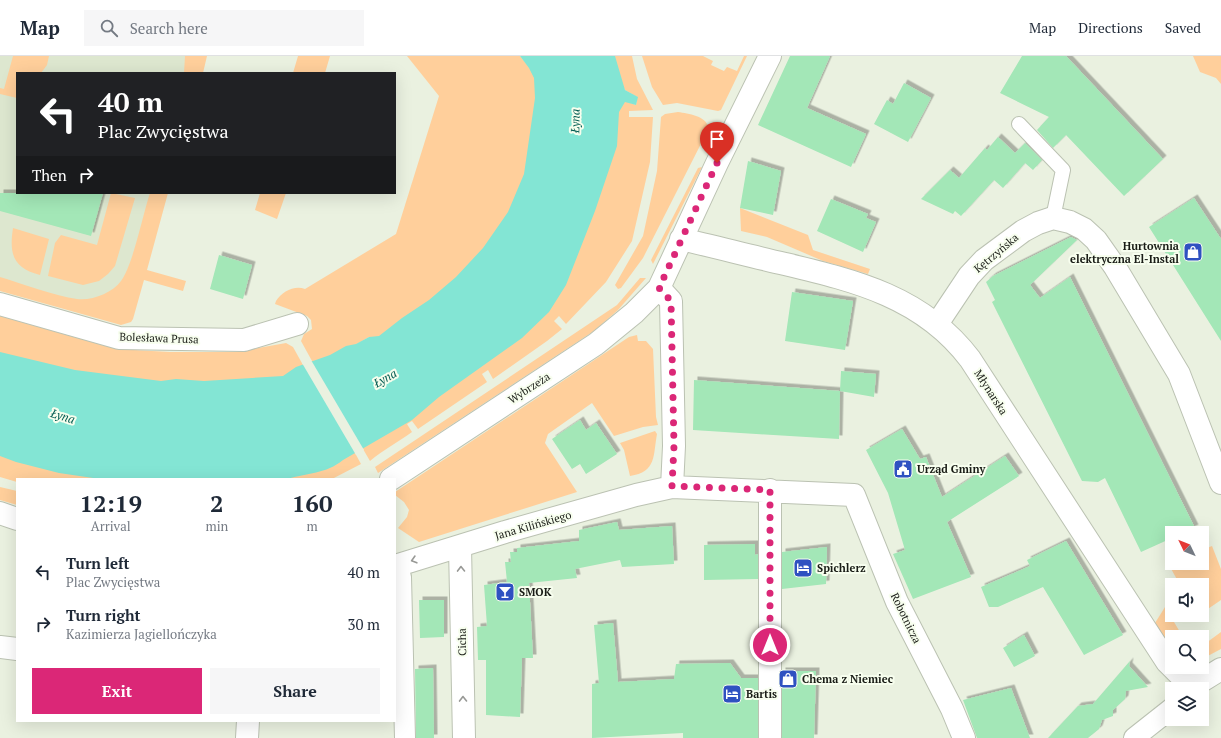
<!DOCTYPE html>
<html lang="en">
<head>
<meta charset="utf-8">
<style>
	:root { --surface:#fff; --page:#f6f6f7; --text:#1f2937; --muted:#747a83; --line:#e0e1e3; --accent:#db2777 }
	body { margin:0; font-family:"PT Serif",serif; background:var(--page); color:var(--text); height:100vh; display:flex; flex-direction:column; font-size:15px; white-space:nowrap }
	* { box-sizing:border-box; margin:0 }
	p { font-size:13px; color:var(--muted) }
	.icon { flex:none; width:22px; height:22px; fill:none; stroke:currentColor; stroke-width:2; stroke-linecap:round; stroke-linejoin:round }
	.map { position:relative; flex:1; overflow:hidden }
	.details { position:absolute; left:16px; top:422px; width:380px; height:244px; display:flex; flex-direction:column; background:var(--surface); border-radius:0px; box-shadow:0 4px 16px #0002 }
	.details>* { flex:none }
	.hud { position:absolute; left:16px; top:16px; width:380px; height:122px; border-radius:0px; box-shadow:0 4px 16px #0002; background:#202124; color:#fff; overflow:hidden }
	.needle { width:26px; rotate:313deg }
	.controls { position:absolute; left:1165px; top:470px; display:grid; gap:8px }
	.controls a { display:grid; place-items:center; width:44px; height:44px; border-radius:0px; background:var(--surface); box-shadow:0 4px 16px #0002; font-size:20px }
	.pin { position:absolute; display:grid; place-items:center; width:34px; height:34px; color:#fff; margin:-41px -17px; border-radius:50% 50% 50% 0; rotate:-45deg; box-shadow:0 0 4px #0007 }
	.pin .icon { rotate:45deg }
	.me { position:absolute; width:44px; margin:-22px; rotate:0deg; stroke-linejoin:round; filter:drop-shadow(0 0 3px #0008) }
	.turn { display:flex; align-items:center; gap:14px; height:84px; padding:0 16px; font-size:18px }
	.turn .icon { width:52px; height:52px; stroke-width:2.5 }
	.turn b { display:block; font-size:28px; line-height:34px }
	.then { display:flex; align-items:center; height:38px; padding:0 16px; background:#0003; gap:8px; font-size:15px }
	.eta { display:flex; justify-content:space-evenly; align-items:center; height:68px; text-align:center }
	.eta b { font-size:24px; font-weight:600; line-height:28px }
	.cta { display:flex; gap:8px; margin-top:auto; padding:8px 16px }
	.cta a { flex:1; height:46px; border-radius:0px; background:var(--accent); color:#fff; font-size:16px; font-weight:600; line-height:46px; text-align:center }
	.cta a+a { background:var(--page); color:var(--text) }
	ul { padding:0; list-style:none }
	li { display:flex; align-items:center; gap:12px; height:52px; padding:0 16px }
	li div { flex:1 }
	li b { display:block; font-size:15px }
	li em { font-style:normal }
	header { display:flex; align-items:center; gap:24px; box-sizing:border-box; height:56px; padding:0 20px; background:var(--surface); border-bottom:1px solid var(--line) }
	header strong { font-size:19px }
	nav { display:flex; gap:22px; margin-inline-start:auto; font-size:14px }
	.search { width:280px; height:36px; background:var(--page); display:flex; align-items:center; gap:10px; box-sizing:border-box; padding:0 14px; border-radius:0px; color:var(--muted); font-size:15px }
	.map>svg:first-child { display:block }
</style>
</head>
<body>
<header>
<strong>Map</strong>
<div class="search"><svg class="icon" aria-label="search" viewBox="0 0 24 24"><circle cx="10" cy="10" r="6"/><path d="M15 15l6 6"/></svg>Search here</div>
<nav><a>Map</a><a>Directions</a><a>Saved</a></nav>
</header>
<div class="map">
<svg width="1221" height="682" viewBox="0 0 1221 682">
	<defs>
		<filter id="shadow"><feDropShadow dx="3.5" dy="-3.5" stdDeviation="0" flood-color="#0004"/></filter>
	</defs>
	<rect width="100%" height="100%" fill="#eaf1e0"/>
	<path fill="#dde7cf" d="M0 0H198L193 17H17V137H158L120 264 0 230Z"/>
	<path fill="#ffcf9b" d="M13 0H49L47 9 41 17H17V42L0 38V32L4 33Z
		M185 0H207L203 17H184Z
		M298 0H330L325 17H293Z
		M407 0H520L529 11 545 5 531 155 405 281H369L357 288V300L294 341 0 308V260L116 293 170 296H236L286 287 293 291 303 309 312 305 301 285 304 278 312 273 311 264 307 260 275 248 276 245C282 236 294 229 305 233L396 178 439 40Z
		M605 0H632L637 23 653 54 629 55V61H653L650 106 632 185 606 226 566 268 559 260 554 265 562 273 547 285 493 323 488 314 482 318 487 326 418 373 412 365 407 368 412 376C398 386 383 394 370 405L363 393 355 397 361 408 332 423H17V426L0 421V372L264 408 596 87 625 45 636 49 637 41 625 34Z
		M642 0H703L713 5 711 9 724 15 727 11 737 15 744 0H747L721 54 718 55 677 47 663 49 652 31Z
		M1193 0H1221V28L1216 22 1200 16Z
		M678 56C689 58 705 59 709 72L643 202 621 232 618 233 615 229 643 180 657 115 661 61 665 58Z
		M702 111 653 208 651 204 698 112Z
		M111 137 135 142 115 210 108 218 99 225 83 229 48 220 55 187 61 179 97 189Z
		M150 137H168L147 214 186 225 183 235 144 224 133 263 131 266 121 269 0 235V221C23 228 55 240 77 243 92 245 112 237 121 225 133 209 143 158 150 137Z
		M260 137H286L277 163 255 154Z
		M740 152 808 179 813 194 870 213 868 218 823 205 767 181 741 175Z
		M13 172 49 183 40 219C13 212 9 198 13 172Z
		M640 222H646L618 254 594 275 378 417 375 411 617 249Z
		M637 279 638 285H646L653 293 656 361 658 369 643 371 614 380 592 347 548 378 545 387 577 436 419 486 398 472 407 461 409 454 404 446 395 439V436L629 281Z
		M655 375 657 378C653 399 657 416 630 420L624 394 620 387Z
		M0 431 17 435V449L0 444Z
		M1212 490 1221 513V544L1202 557V529H1180L1169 509 1173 507H1202V494Z
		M1165 551 1180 576 1178 581H1172V593L1155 567Z
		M1221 576V593L1202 603V590Z"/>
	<path fill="#83e5d4" d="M520 0H615L625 34 638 41 636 49 625 46 619 56 617 90 595 155 566 229 549 256 522 282 439 341 412 364 343 404C326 418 307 417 287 423H100L59 417 16 406 0 400V296L75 314 161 325 176 323 204 325 283 320 296 311 330 299 346 290 356 288 369 281 379 280 402 262 429 244 456 221 483 192 508 156 524 118 535 42 534 22 529 12Z"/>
	<path fill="#eaf1e0" d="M311 304 364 394 356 399 302 307Z"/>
	<path fill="#a3e7b7" filter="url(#shadow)" d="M790 0H830L807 52 866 78 851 111 758 69Z
		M1022 0H1066L1163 103 1124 140 1066 79 1053 92 1037 74 1049 61 1000 37Z
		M904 27 931 42 908 86 874 68 887 44 893 48Z
		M998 81 1015 97 1025 87 1042 104 1033 114 1025 107 1003 132 994 124 961 160 955 155 953 158 921 143 950 114 959 122 985 92 987 94Z
		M748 105 781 115 773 159 740 152Z
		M0 137H103L91 180 0 155Z
		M1194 142 1221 183V285L1149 171Z
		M831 143 868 158 866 162 876 166 863 196 817 175Z
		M1071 181 1077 184 1030 229 1040 242 1070 221 1195 472 1184 477H1172V482L1141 496 1105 422 1098 426 1082 425 992 246 995 244 986 226 993 220Z
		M219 199 252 209 243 243 210 233Z
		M792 236 853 245 845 294 785 285Z
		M841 315 876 318 874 341 840 335Z
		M694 324 840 335 839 383 693 374Z
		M580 364 586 374 596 367 617 398 586 418 580 408 572 413 552 383Z
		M902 373 920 403 926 401 942 441 1005 400 1019 420 947 466 971 521 913 543 893 498 905 494 888 437 866 394Z
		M617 466 619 474 672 470 674 508 622 511 620 504 575 513 577 522 529 527 533 602H522L520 661 486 659V604H478L477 571 487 570 484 529 507 526 505 506H511L510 496H517V492L579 485V474Z
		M1066 485 1123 579 1084 599 1043 531 998 551H989L981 531 1030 510 1027 504Z
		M755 488V499L758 498V523L704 524V489Z
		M827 491 826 528 782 533V496Z
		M419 544H444V581L420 582Z
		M613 567 618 626 674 623 676 608 730 607 741 622H758V682H683V677L592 682V628L599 627 594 569Z
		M1024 579 1035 600 1014 611 1003 592Z
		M1130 605 1129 610 1148 631 1126 635 1125 643 1113 654V660L1102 664 1099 673 1088 682H1048L1078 650 1093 648Z
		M433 612 434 682H416L415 613Z
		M782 615H816L814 682H782Z
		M1011 632 1030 682H977L963 644Z"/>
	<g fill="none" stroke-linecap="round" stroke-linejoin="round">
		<defs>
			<path id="service" d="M1019 68 1063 114 1053 162"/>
			<path id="pedestrian" d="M401 521 405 682
				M1134 682 1172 652"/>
			<path id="minor" d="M681 183C716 191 750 200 785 208 856 225 923 241 970 303L1167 606 1192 631 1221 613
				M659 232 671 245 674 390 672 431
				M0 248 119 282 244 284 297 268
				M937 268 969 220 984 204 1023 175 1038 167 1053 162 1070 166 1084 173 1096 184 1115 211 1179 318 1221 427
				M391 423 596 288 634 257 659 232 717 107 770 0
				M0 457 17 463
				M460 491 464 682
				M395 510 505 476 636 439 672 431 854 439 897 546 952 653 964 682
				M0 591 17 593
				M247 682 248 665
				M770 682V434"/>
		</defs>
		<use href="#service" stroke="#bbc2b2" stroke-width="16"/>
		<use href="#pedestrian" stroke="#bbc2b2" stroke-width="22"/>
		<use href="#minor" stroke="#bbc2b2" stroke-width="24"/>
		<use href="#service" stroke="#fff" stroke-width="14"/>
		<use href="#pedestrian" stroke="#fff" stroke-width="20"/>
		<use href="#minor" stroke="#fff" stroke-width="22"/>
	</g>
	<defs><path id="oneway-chevron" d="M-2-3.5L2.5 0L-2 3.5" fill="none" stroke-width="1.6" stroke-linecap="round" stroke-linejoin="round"/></defs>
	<g stroke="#989996">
		<use href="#oneway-chevron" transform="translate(414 504) rotate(164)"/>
		<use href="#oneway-chevron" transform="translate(461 513) rotate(-91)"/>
		<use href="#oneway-chevron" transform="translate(463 643) rotate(-91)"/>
	</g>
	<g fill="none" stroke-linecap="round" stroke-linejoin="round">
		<path stroke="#db2777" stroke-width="7" stroke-dasharray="0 12.6" d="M717 107 659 232 671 245 674 390 672 430 770 434V589"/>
	</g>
	<defs>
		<symbol id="shop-square" viewBox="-11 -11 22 22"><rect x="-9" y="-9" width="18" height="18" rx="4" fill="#2f51c1" stroke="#f7feee"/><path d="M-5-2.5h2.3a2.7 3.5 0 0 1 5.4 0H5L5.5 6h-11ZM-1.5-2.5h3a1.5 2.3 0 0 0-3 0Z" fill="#fff"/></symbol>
		<symbol id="civic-square" viewBox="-11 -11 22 22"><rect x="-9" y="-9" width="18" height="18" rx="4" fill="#2f51c1" stroke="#f7feee"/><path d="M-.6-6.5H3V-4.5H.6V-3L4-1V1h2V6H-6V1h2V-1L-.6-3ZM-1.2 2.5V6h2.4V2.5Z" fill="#fff"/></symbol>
		<symbol id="hotel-square" viewBox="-11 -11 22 22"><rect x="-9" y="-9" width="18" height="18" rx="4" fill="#2f51c1" stroke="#f7feee"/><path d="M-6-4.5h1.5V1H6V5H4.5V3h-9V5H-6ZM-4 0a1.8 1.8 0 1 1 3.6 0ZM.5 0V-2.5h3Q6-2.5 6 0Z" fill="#fff"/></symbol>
		<symbol id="bar-square" viewBox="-11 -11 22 22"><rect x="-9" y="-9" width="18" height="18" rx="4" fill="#2f51c1" stroke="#f7feee"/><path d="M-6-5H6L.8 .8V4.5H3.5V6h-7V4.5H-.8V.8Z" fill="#fff"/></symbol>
	</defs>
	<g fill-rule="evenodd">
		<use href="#shop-square" x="1182" y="185" width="22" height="22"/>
		<use href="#civic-square" x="892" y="402" width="22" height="22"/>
		<use href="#hotel-square" x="792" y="501" width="22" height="22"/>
		<use href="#bar-square" x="494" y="525" width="22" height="22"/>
		<use href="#shop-square" x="777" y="612" width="22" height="22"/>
		<use href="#hotel-square" x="721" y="627" width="22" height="22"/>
	</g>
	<g text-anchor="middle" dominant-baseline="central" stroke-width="4" stroke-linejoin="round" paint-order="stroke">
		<g font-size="11" font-weight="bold" fill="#191c16" stroke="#f7feee" text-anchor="start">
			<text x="1179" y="190" text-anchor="end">Hurtownia<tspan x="1179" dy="13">elektryczna El-Instal</tspan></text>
			<text x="917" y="413">Urząd Gminy</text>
			<text x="817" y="512">Spichlerz</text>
			<text x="519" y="536">SMOK</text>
			<text x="802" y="623">Chema z Niemiec</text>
			<text x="746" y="638">Bartis</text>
		</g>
		<g font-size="11" fill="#191c16" stroke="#f7feee">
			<text transform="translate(996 197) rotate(-40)">Kętrzyńska</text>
			<text transform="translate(159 282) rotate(2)">Bolesława Prusa</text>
			<text transform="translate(529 332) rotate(-33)">Wybrzeża</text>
			<text transform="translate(991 336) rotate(57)">Młynarska</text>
			<text transform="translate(533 469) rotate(-16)">Jana Kilińskiego</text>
			<text transform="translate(906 562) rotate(64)">Robotnicza</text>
			<text transform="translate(462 586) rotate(-91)">Cicha</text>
		</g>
		<g font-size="12" font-style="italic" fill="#015b51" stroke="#f7feee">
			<text transform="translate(575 65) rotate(-89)">Łyna</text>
			<text transform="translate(385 322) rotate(-30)">Łyna</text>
			<text transform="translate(63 360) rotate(17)">Łyna</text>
		</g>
	</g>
</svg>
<div class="controls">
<a><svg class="needle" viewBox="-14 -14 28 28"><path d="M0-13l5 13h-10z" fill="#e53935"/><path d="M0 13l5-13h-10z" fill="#747a83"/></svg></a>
<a><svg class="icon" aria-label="sound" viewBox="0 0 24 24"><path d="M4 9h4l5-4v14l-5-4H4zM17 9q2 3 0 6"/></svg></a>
<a><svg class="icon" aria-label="search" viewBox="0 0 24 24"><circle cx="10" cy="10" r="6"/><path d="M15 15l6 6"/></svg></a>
<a><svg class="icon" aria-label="layers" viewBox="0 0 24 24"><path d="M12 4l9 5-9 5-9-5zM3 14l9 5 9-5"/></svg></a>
</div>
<div class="pin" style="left:717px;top:107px;background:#d93025"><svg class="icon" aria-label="arrive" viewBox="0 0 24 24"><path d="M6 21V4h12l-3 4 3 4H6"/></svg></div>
<svg class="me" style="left:770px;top:589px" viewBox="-20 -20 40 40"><circle r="17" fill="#db2777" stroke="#fff" stroke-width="3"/><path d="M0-11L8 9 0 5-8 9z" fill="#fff"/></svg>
<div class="hud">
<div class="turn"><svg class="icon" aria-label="left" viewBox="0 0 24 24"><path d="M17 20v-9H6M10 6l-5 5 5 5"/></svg><div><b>40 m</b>Plac Zwycięstwa</div></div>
<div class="then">Then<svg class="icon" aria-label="right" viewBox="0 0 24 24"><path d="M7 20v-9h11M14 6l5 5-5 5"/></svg></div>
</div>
<section class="details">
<div class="eta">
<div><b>12:19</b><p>Arrival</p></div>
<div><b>2</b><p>min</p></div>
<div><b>160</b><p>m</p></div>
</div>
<ul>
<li><svg class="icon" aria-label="left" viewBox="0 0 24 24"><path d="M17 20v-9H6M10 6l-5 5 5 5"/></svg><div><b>Turn left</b><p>Plac Zwycięstwa</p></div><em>40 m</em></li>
<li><svg class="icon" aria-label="right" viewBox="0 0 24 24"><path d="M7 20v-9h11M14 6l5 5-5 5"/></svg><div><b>Turn right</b><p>Kazimierza Jagiellończyka</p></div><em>30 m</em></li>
</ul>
<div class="cta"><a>Exit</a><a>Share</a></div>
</section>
</div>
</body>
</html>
